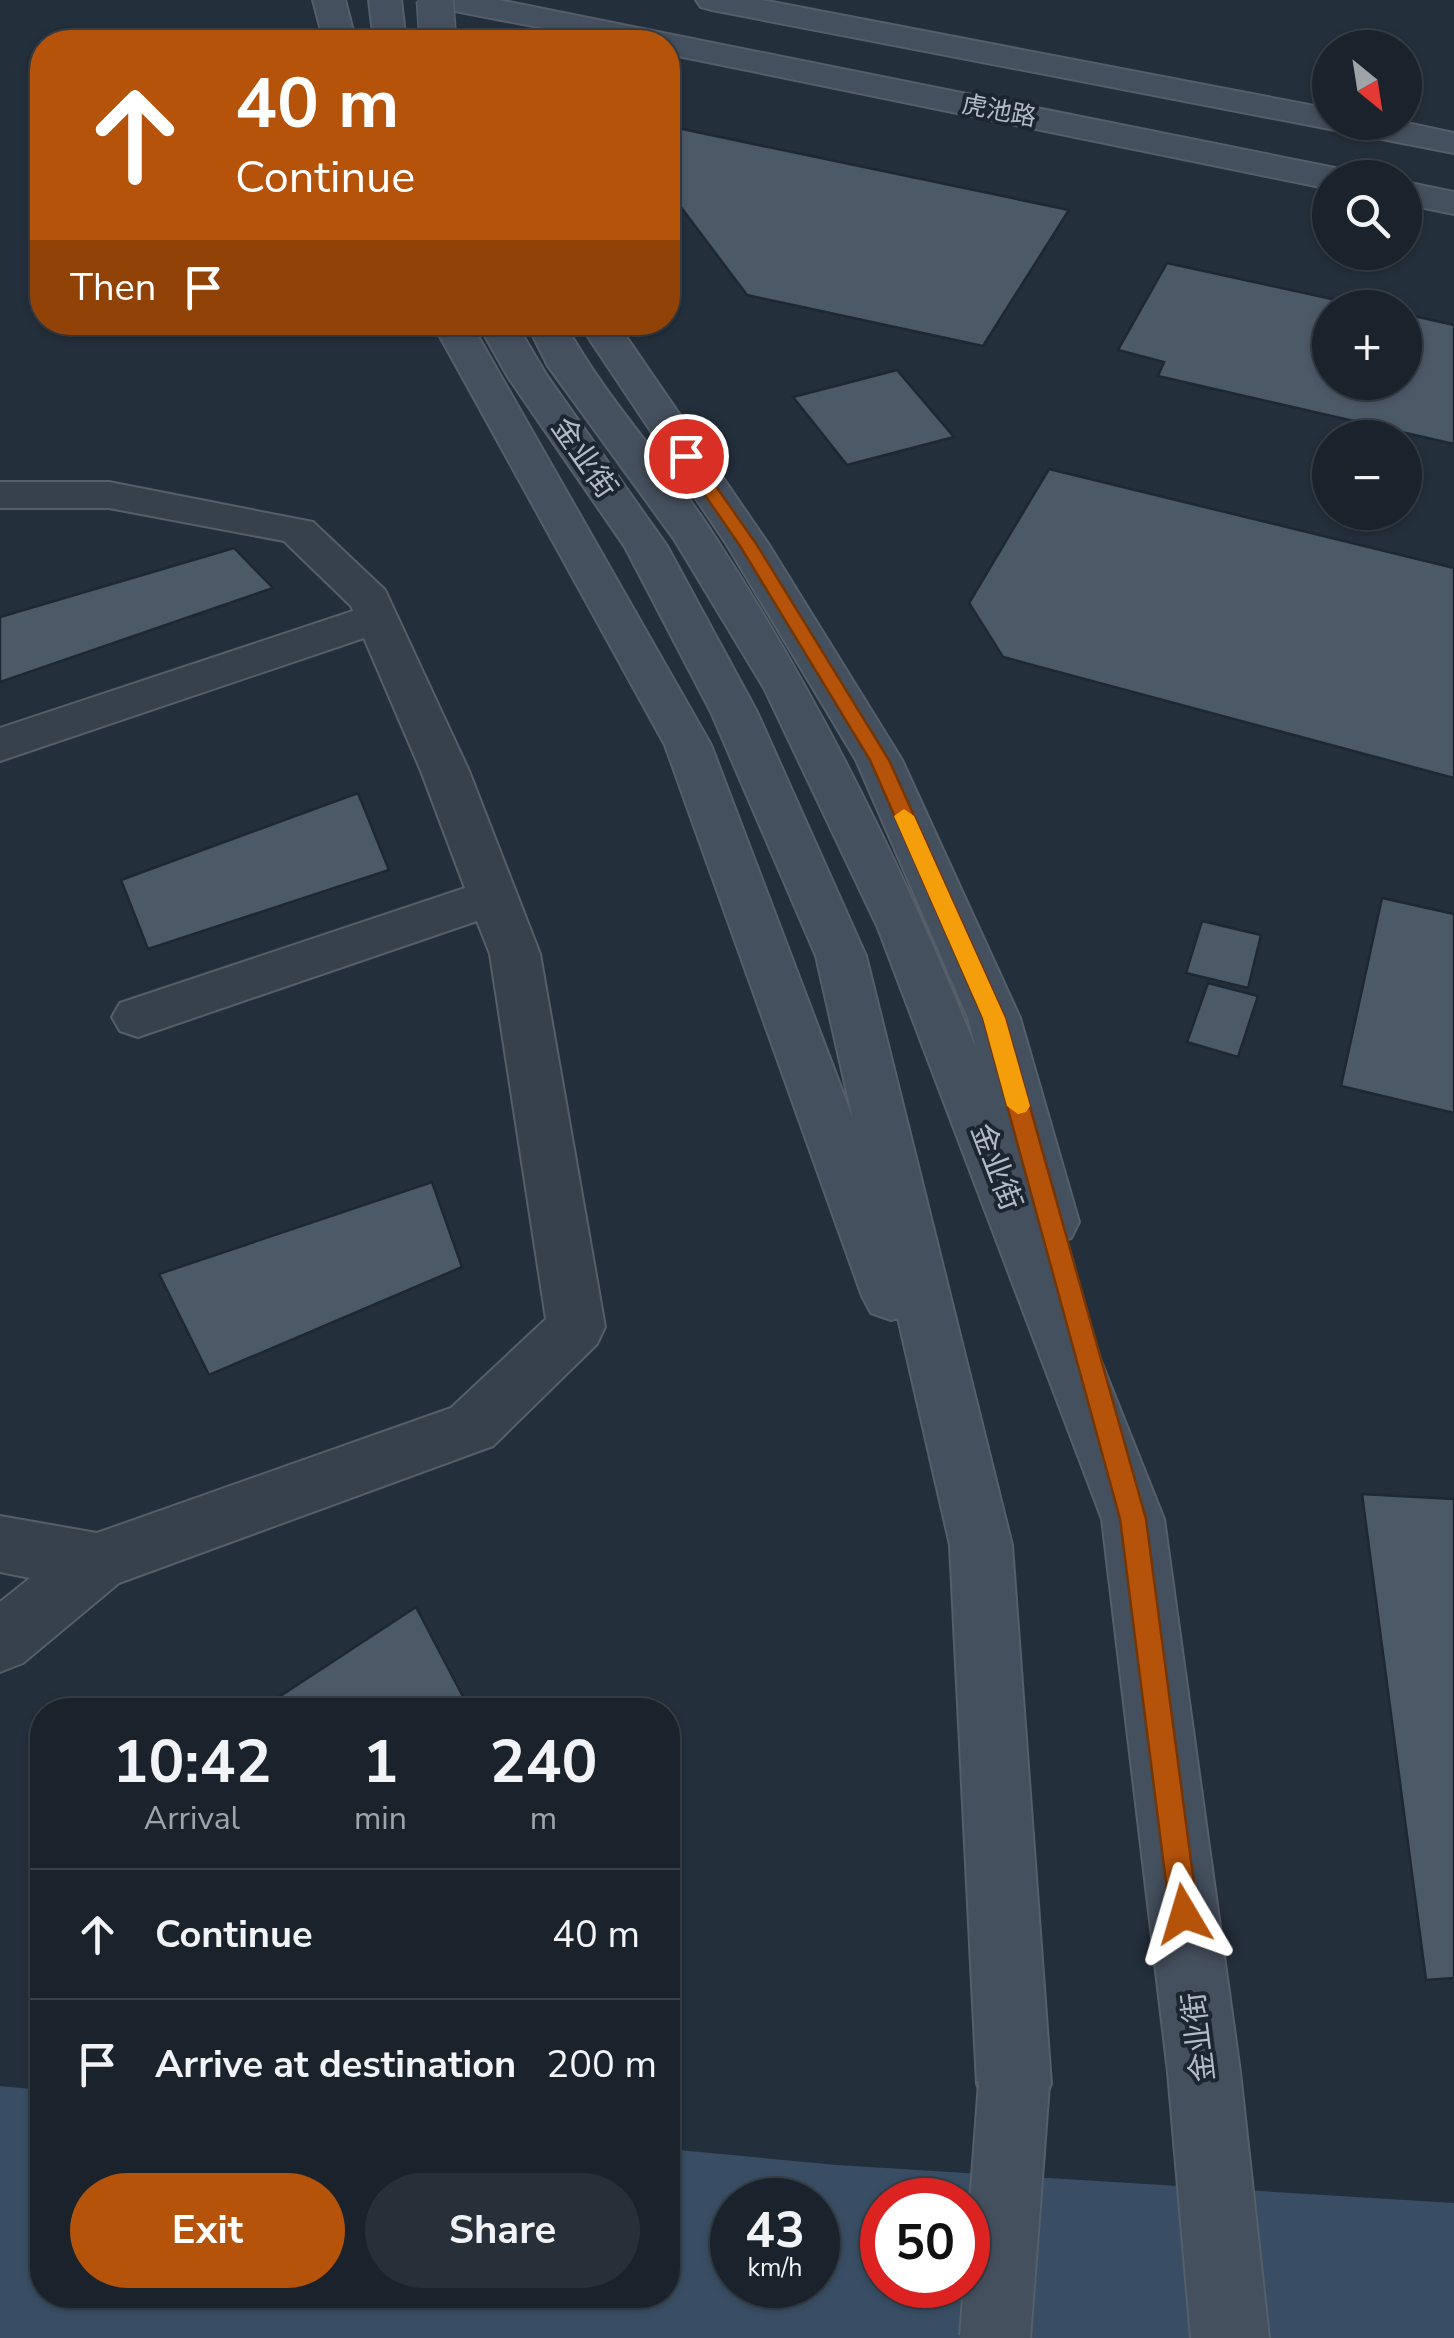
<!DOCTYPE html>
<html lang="en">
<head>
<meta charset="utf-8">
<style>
	:root { --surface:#1a232c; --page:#272f38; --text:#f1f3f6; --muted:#9fa4a9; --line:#384048; --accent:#b45309 }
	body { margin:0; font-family:"Nunito Sans","Noto Sans SC",sans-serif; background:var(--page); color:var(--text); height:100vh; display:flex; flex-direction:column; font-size:38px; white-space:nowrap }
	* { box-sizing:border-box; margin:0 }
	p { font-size:32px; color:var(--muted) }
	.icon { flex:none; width:55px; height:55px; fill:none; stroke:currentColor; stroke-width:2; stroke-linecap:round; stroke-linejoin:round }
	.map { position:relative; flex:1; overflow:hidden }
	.side { position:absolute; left:30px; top:1698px; width:650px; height:610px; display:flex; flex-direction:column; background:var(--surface); border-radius:40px; box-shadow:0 2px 8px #0004,0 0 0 2px var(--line) }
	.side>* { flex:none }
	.hud { position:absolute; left:30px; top:30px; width:650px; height:305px; border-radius:40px; box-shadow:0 2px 8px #0004,0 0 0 2px var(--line); background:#b45309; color:#fff; overflow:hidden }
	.needle { width:65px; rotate:150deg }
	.fabs { position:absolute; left:1312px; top:30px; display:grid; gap:20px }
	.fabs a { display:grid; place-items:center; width:110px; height:110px; border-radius:50%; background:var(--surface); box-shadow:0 2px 8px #0004,0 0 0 2px var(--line); font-size:50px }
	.speed { position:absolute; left:710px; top:2178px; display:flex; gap:20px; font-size:50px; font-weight:700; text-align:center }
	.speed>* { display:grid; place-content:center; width:130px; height:130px; border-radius:50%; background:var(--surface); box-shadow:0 2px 8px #0004,0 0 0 2px var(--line); line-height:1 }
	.speed small { font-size:25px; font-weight:400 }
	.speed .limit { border:15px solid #d22; background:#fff; color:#111 }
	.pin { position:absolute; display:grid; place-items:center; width:85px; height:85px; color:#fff; margin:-42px; border:5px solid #fff; border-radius:50%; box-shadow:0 2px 10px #0007 }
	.me { position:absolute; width:110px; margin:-55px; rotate:353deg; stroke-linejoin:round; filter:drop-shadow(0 0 8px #0008) }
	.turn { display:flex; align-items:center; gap:35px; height:210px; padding:0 40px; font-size:45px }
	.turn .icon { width:130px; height:130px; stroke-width:2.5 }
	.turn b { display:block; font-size:70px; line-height:85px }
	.then { display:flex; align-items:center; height:95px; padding:0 40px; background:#0003; gap:20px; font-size:38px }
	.eta { display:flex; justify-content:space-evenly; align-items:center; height:170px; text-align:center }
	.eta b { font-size:60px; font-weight:700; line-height:70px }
	.action { display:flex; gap:20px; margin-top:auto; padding:20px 40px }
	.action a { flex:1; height:115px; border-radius:60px; background:var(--accent); color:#fff; font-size:40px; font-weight:700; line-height:115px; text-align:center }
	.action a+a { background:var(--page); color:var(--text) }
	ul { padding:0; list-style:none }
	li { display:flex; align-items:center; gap:30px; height:130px; padding:0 40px; border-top:2px solid var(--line) }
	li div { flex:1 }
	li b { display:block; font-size:38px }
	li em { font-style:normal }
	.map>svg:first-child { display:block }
</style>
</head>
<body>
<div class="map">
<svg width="1454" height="2338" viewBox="0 0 1454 2338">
	<rect width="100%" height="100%" fill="#232f3b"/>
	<path fill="#394e64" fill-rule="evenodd" d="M0 2086 42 2090V2295H668V2149L837 2165 1454 2203V2338H0ZM732 2200H818V2285H732ZM882 2200H968V2285H882Z"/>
	<path fill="#4c5967" stroke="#1e2832" stroke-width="2.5" d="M668 126 1069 210 983 346 747 295 668 190Z
		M1167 263 1373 308H1330V382H1405V314L1454 325V444L1158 376 1164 362 1118 350Z
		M897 370 954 437 847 465 793 397Z
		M1049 469 1454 568V778L1003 657 969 603Z
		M234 548 273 588 0 682V617Z
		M358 793 389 870 148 949 121 880Z
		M1382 898 1454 914V1113L1341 1086Z
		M1202 921 1261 935 1248 988 1186 973Z
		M1208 983 1258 996 1238 1057 1187 1042Z
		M432 1182 462 1267 209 1375 159 1274Z
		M1362 1494 1454 1499V1978L1426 1980Z
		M416 1607 470 1710H259Z"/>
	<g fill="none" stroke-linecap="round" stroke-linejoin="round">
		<defs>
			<path id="street" d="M0 482H109L313 522 385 590 469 771 540 954 605 1327 597 1344 493 1446 119 1583 23 1663 0 1672V1602L30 1578 0 1572V1516L97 1533 451 1408 546 1319 490 954 477 921 138 1037 120 1031 112 1017 120 1003 465 888 421 771 364 638 0 761V728L353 611 351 606 284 541 109 508H0Z"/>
			<path id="secondary" d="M313 0H345L356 42H324Z
				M369 0H401L406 42H374Z
				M434 0H499L1330 167 1343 170 1347 178H1330V189L668 54V42H615L450 10 439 7Z
				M696 0H762L1330 109V122H1402L1454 133V153L712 10 701 7Z
				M1405 182 1454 192V214L1405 204Z
				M432 322H470L711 745 853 1119 816 956 711 712 625 547 508 377 477 322H515L547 376 667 546 757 712 866 956 1012 1545 1051 2084 1040 2110 1014 2121 988 2110 977 2084 950 1545 898 1318 891 1320 871 1313 862 1296 665 745Z
				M526 322H564C605 399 666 461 713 534 819 696 904 869 976 1049L968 1018 856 760 727 545 578 322H616L769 545 902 760 1020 1018 1079 1222 1071 1238 1054 1244 1164 1519 1240 2072 1269 2338H1191L1168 2072 1102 1519 878 928 764 688 674 539 548 366Z"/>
		</defs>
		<use href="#street" stroke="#555e69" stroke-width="4"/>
		<use href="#secondary" stroke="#555e69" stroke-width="4"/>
		<use href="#street" fill="#37414b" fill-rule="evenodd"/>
		<use href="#secondary" fill="#45505e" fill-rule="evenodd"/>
		<defs>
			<path id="secondary-bridge-far1" d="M435 0 438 42"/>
			<path id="secondary-bridge" d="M995 2338 1014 2084"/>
		</defs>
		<use href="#secondary-bridge-far1" stroke="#555e69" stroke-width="39" stroke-linecap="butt"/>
		<use href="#secondary-bridge" stroke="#555e69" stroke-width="74" stroke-linecap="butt"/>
		<use href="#secondary-bridge-far1" stroke="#45505e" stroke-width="36"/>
		<use href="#secondary-bridge" stroke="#45505e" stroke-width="70"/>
	</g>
	<path fill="#b45309" stroke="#753606" stroke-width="2.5" d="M681 452H692L757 545 889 760 1005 1018 1146 1519 1198 1914 1194 1924 1184 1929 1174 1924 1170 1914 1120 1519 983 1018 870 760 740 546 678 456Z"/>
	<path fill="#f59e0b" d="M904 809 914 816 1005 1018 1030 1106 1026 1112 1018 1114 1007 1106 983 1018 894 816Z"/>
	<g text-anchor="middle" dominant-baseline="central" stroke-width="8" stroke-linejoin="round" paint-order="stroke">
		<g font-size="25" fill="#b2bbc7" stroke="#1c2630">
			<text transform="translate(999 111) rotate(11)">虎池路</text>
		</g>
		<g font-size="30" fill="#b2bbc7" stroke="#1c2630">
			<text transform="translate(584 458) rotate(55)">金业街</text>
			<text transform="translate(996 1167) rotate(69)">金业街</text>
			<text transform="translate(1199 2037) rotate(-97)">金业街</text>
		</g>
	</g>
</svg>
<div class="fabs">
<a><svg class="needle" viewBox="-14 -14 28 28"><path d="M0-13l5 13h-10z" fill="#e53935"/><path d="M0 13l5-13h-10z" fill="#9fa4a9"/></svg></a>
<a><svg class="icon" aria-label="search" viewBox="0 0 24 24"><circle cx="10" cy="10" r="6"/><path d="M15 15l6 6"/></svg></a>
<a>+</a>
<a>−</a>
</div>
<div class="speed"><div>43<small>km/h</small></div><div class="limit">50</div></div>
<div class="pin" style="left:686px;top:456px;background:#d93025"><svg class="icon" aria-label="arrive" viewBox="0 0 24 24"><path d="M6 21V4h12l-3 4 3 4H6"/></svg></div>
<svg class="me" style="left:1184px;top:1914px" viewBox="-20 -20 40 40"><path d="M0-17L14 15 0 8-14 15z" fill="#b45309" stroke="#fff" stroke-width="4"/></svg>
<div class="hud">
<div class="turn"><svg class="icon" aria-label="ahead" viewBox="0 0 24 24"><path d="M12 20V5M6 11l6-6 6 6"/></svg><div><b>40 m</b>Continue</div></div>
<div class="then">Then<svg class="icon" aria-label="arrive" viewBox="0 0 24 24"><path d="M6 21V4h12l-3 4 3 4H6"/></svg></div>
</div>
<section class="side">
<div class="eta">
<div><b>10:42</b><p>Arrival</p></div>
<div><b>1</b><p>min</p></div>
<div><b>240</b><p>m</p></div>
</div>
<ul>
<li><svg class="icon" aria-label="ahead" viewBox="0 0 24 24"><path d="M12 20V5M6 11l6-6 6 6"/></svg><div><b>Continue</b></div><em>40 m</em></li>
<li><svg class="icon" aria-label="arrive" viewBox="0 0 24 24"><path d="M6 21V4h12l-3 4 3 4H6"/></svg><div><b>Arrive at destination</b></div><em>200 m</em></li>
</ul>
<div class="action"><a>Exit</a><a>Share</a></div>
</section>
</div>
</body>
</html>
